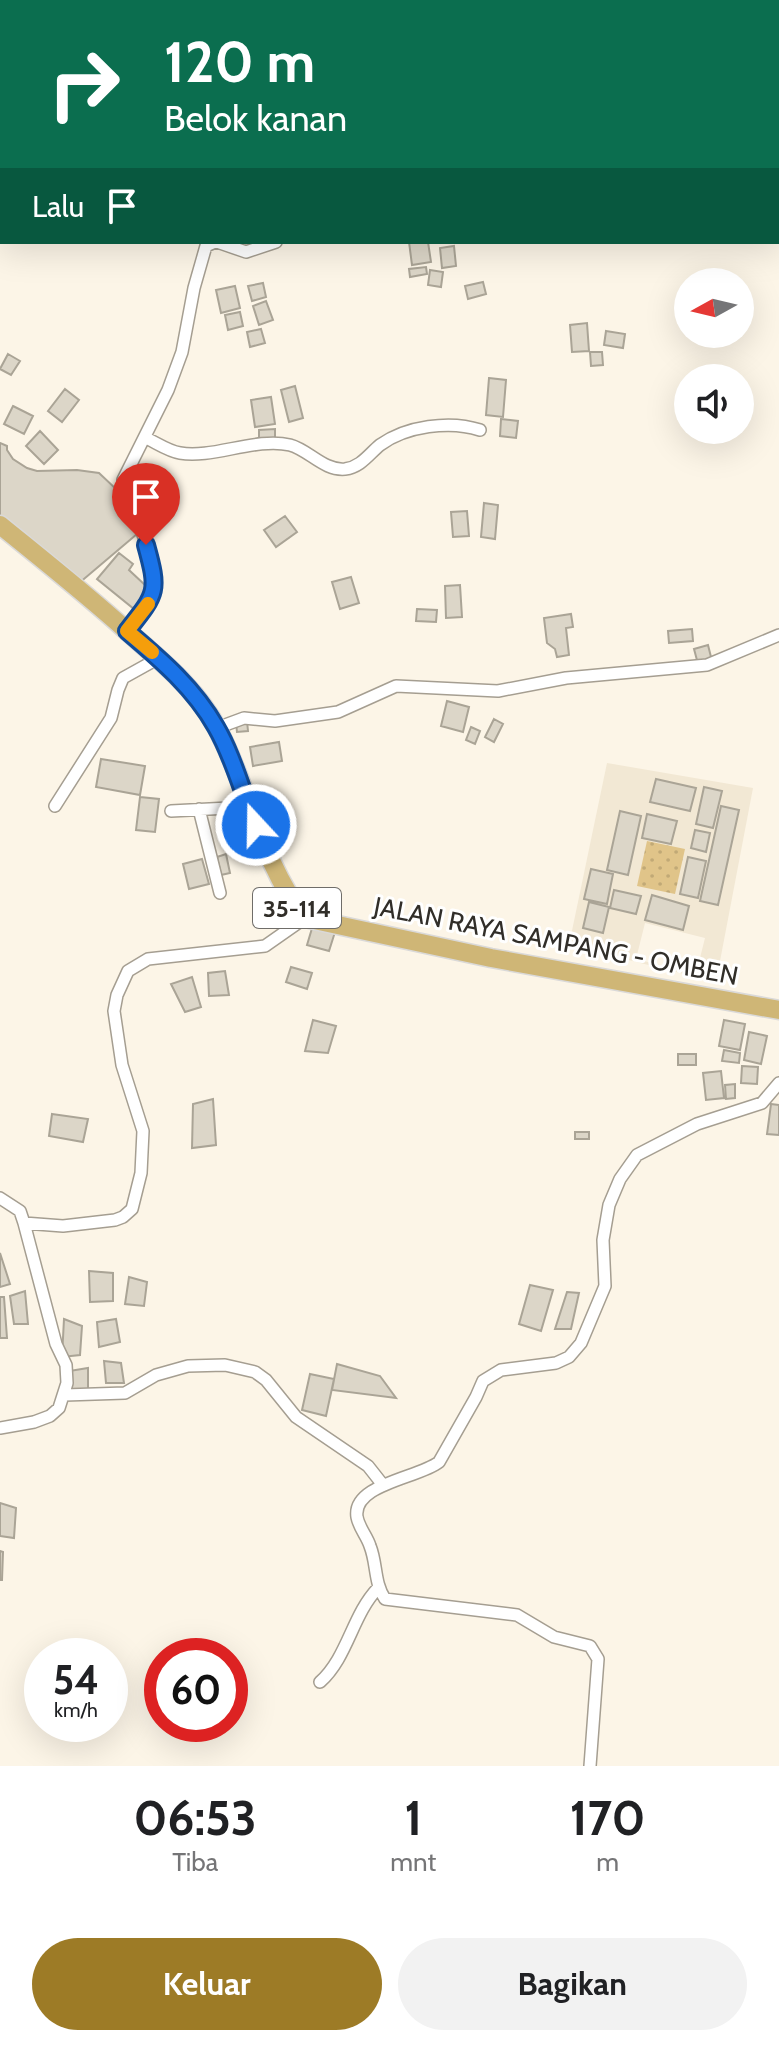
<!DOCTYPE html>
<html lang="id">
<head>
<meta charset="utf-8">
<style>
	:root { --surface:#fff; --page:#f2f2f2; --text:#202124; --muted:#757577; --accent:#9d7b26 }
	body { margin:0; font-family:Cabin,sans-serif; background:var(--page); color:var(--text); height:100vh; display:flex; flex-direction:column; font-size:30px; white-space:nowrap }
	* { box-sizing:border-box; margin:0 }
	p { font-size:26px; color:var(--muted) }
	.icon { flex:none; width:44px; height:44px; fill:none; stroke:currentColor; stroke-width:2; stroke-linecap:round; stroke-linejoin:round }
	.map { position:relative; height:1766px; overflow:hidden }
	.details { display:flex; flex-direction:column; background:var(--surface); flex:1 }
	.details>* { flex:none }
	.banner { position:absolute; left:0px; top:0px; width:780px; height:244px; box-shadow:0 8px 32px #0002; background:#0b6e4f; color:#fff; overflow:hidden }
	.needle { width:52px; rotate:262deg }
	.fabs { position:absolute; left:674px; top:268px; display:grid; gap:16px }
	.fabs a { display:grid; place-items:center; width:80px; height:80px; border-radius:50%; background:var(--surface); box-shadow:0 8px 32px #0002; font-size:40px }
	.speed { position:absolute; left:24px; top:1638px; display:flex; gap:16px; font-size:40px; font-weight:700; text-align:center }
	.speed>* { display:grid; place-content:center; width:104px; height:104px; border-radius:50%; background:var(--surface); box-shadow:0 8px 32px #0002; line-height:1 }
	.speed small { font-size:20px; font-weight:400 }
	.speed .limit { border:12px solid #d22; background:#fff; color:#111 }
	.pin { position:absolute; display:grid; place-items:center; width:68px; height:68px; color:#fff; margin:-82px -34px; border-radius:50% 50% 50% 0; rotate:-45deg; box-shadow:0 0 8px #0007 }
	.pin .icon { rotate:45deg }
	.me { position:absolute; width:88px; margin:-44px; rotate:339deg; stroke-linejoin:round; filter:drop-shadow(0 0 6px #0008) }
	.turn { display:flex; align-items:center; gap:28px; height:168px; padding:0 32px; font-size:36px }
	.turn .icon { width:104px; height:104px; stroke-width:2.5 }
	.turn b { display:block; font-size:56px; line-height:68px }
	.then { display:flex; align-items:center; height:76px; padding:0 32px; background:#0003; gap:16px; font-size:30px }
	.eta { display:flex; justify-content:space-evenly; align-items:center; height:136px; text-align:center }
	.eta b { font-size:48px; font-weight:800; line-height:56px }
	.primary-button { display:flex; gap:16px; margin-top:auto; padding:16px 32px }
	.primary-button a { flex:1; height:92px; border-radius:48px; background:var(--accent); color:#fff; font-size:32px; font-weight:800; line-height:92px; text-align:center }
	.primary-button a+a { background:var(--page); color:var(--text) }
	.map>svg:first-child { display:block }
</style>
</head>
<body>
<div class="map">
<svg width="779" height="1766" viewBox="0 0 779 1766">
	<defs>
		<pattern id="grass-dots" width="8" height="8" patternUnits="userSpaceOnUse" patternTransform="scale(2)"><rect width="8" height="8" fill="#e0c489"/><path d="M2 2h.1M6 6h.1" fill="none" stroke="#c1a976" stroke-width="1.8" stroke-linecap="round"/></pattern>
	</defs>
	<rect width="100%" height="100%" fill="#fcf5e7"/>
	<path fill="#f2e8d4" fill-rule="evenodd" d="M607 763 753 788 716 982 569 945ZM656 779 695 788 690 811 650 802ZM704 788 722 792 713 828 696 824ZM620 812 641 817 628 874 607 869ZM647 814 677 821 671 844 642 837ZM695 830 709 833 705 851 691 848ZM689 857 706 861 680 894ZM591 869 613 874 606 904 584 899ZM614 890 640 895 636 914 610 908ZM652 895 689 906 682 930 646 920ZM589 902 609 907 602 933 583 928ZM645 923 705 938 696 974 636 959Z"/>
	<path fill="url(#grass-dots)" d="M647 841 685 849 675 894 637 886Z"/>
	<path fill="#dcd6c8" stroke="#aaa496" stroke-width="2" d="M409 242H428L431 262 412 265Z
		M454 246 456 266 442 268 440 248Z
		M426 267 427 274 410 277 409 269Z
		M430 270 443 272 441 287 428 285Z
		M483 282 486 294 468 299 465 286Z
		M263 283 266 297 252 301 248 286Z
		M235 286 240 308 221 313 216 290Z
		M266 301 273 320 259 325 253 306Z
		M240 312 243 326 228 330 225 315Z
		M587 323 589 351 572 352 570 325Z
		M261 329 265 343 250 347 247 332Z
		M606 331 625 334 623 348 604 345Z
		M590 352H602L603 365 591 366Z
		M8 354 20 361 11 375 0 369Z
		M489 378 506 380 503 417 486 415Z
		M295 386 303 418 289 422 281 390Z
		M65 389 79 400 62 422 48 411Z
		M271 397 275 424 255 427 251 400Z
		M13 406 33 416 24 434 4 424Z
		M501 419 518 421 516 438 500 436Z
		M275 429V439L259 440V430Z
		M40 431 58 450 44 464 26 446Z
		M0 443 7 446V450L13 459 27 468 37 471 77 470 99 473 115 488 137 534 78 584 0 523Z
		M484 503 498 505 495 539 481 537Z
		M467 511 469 536 453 537 451 512Z
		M285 516 297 532 276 547 264 530Z
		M119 553 133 564 129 570 145 585 146 594 134 609 97 579Z
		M351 577 359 603 340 609 332 582Z
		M460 585 462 617 446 618 445 586Z
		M417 609 437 610 436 622 416 621Z
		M571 614 573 627 566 628 569 655 557 657 555 649 547 643 544 618Z
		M692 629 693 641 669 643 668 631Z
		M708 645 712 661 698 664 694 649Z
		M447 701 469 707 463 732 441 726Z
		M494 719 503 724 494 742 485 737Z
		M247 721 248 731 237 732 236 722Z
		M471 727 480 731 475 744 466 740Z
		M279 742 282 761 253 766 250 747Z
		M101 759 145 766 140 795 96 787Z
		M656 779 696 788 690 811 650 802Z
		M704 787 722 791 713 828 696 824Z
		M140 797 159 799 155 832 136 830Z
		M721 806 739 810 718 905 700 901Z
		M620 811 641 816 628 875 607 870Z
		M647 814 677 821 671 844 642 838Z
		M695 830 710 833 706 852 691 848Z
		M226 854 230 873 221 875 217 857Z
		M688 857 706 861 698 898 680 894Z
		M202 859 209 884 189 889 183 864Z
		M591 869 613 874 607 904 584 899Z
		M614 890 641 896 636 914 610 908Z
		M652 895 689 906 683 930 645 920Z
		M589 902 609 907 603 933 583 928Z
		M313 925 335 932 329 951 307 945Z
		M291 967 312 973 307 989 286 982Z
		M225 971 229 995 209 996 208 973Z
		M192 977 201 1007 185 1012 171 984Z
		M313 1020 336 1026 328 1053 305 1051Z
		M724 1020 745 1024 740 1050 719 1046Z
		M749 1032 767 1036 761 1064 744 1060Z
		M724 1050 740 1053 739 1063 722 1061Z
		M678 1054H696V1065H678Z
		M742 1066 758 1067 757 1084 741 1083Z
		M721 1071 724 1098 706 1100 703 1073Z
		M735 1084V1098L726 1099 725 1085Z
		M213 1099 216 1145 192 1148 193 1104Z
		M771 1104 779 1105V1135L767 1134Z
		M52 1114 88 1119 83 1142 49 1136Z
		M575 1132H589V1139H575Z
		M0 1253 10 1284 0 1287Z
		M89 1271 113 1273V1301L90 1302Z
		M129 1277 147 1282 144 1306 125 1304Z
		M530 1285 553 1290 541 1331 519 1324Z
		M25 1291 28 1324H14L10 1296Z
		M567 1292 579 1293 571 1329H555Z
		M0 1297H4L7 1338H0Z
		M64 1319 82 1326 80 1355 62 1357Z
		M116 1319 120 1342 99 1347 97 1322Z
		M104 1361 121 1363 124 1383H106Z
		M337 1364 380 1376 396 1398 332 1390Z
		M88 1368V1390L63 1399V1372Z
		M310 1374 334 1379 326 1416 302 1410Z
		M0 1503 16 1508 14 1538 0 1536Z
		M0 1551 3 1552 2 1580H0Z"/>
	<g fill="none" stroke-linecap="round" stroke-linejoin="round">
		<defs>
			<path id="street" d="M778 65 779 64
				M217 242 246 252 276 242
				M146 438C157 443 168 451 180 453 212 459 256 437 290 445 309 450 324 471 345 469 361 467 369 454 380 445 406 426 450 420 480 430
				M127 631C136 620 149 608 153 594 162 570 134 513 124 490L123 480 168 390 182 352 194 288 206 246 215 242
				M217 728 244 718 275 721 338 712 396 686 498 691 566 678 707 665 779 635
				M55 806 111 718 118 690 123 678 159 658
				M199 809 220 893
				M171 811 248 807
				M0 1198 20 1211 24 1223 56 1344 66 1365 67 1383 59 1408 50 1416 34 1422 0 1428
				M24 1223 63 1226 115 1220 123 1217 132 1209 141 1173 143 1131 122 1065 114 1011 117 995 128 971 148 959 265 946 305 918
				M65 1395 125 1393 156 1375 188 1366 225 1365 255 1372 266 1380 296 1417 368 1466 383 1485
				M320 1682C348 1657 352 1615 378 1588
				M590 1766 598 1659 590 1646 554 1637 517 1615 385 1599C374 1583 377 1563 370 1546 367 1536 359 1528 357 1517 352 1484 419 1478 439 1462L476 1397 483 1381 501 1370 556 1363 569 1357 581 1343 605 1286 603 1240 609 1205 620 1179 637 1155 697 1124 762 1103 779 1083"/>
			<path id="primary" d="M0 525C43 560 86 594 127 631 161 661 197 689 218 730 250 791 261 862 305 918L491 958 779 1010"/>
		</defs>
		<use href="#street" stroke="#a59e91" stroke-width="14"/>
		<use href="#primary" stroke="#dad9d8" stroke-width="21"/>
		<use href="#street" stroke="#fff" stroke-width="11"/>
		<use href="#primary" stroke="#cfb676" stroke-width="18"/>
	</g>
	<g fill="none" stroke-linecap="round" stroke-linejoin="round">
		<defs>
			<path id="route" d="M146 545C159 592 157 593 127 631 161 660 194 688 216 727 234 758 242 793 256 825"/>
		</defs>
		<use href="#route" stroke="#114b97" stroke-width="20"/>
		<use href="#route" stroke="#1a73e8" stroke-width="14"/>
		<path stroke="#f59e0b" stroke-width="14" d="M148 604 127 631 152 652"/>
	</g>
	<g text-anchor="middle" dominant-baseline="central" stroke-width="6" stroke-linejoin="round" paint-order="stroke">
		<rect fill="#fff" stroke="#6f6d69" stroke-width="2" x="253" y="888" width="88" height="40" rx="6"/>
		<g font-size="24" font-weight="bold" fill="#312e29">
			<text x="297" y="908">35-114</text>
		</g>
		<g font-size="26" fill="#312e29" stroke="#fff">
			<text transform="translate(556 941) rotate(11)">JALAN RAYA SAMPANG - OMBEN</text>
		</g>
	</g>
</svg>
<div class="fabs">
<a><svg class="needle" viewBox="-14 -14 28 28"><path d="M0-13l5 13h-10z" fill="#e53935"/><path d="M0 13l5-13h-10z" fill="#757577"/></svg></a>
<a><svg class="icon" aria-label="sound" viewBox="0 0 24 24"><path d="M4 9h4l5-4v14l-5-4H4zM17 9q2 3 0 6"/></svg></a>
</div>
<div class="speed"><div>54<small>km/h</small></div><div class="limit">60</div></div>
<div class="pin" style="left:146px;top:545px;background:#d93025"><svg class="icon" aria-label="arrive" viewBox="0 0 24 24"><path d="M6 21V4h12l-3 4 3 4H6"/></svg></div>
<svg class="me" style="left:256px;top:825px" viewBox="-20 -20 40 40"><circle r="17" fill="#1a73e8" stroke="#fff" stroke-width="3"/><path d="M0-11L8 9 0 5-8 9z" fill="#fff"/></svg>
<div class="banner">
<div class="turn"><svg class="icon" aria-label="right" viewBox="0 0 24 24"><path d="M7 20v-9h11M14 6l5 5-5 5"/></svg><div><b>120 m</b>Belok kanan</div></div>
<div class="then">Lalu<svg class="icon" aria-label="arrive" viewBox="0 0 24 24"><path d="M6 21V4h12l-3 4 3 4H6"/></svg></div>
</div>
</div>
<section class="details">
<div class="eta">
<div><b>06:53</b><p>Tiba</p></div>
<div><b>1</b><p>mnt</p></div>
<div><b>170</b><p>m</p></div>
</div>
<div class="primary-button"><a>Keluar</a><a>Bagikan</a></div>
</section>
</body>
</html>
